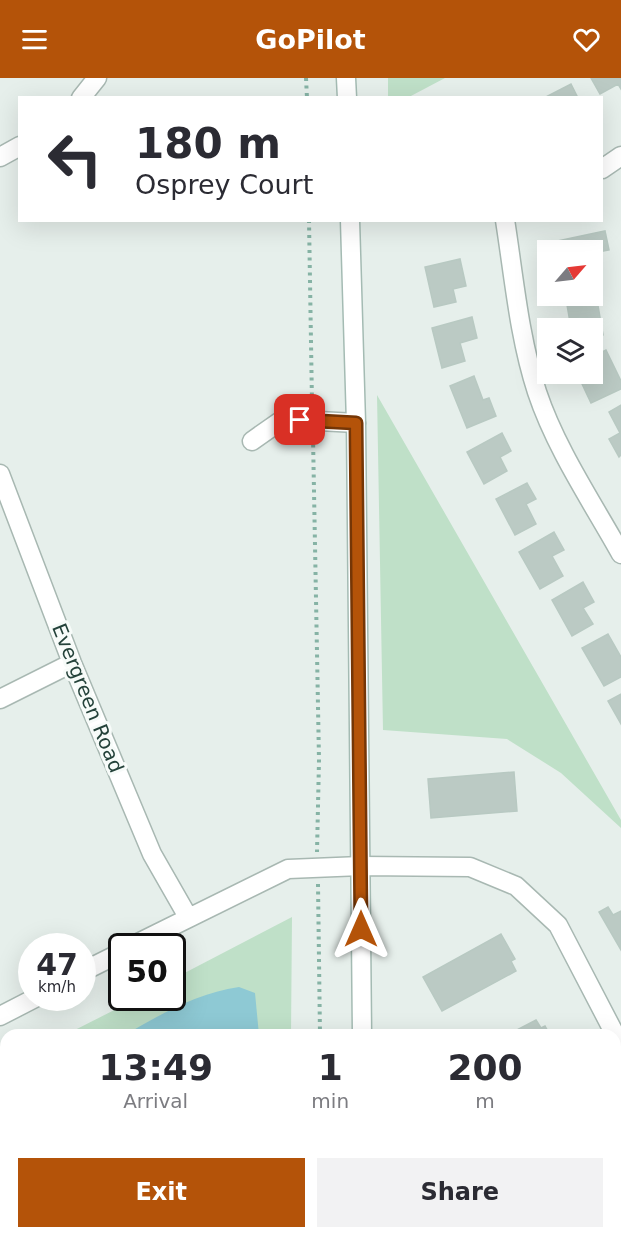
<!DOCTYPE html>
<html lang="en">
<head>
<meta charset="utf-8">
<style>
	:root { --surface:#fff; --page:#f2f2f3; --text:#2b2b33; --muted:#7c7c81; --accent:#b45309 }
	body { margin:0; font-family:"DejaVu Sans",sans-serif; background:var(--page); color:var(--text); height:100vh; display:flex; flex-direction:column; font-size:22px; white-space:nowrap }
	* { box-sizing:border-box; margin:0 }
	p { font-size:20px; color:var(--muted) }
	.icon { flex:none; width:33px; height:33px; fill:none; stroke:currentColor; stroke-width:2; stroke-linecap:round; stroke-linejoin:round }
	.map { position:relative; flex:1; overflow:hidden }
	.panel { position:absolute; left:0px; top:951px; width:621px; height:210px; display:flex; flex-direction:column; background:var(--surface); border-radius:18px 18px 0 0; box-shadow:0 6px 24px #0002 }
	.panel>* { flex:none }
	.guide { position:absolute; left:18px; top:18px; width:585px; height:126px; border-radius:0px; box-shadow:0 6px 24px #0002; background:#fff; color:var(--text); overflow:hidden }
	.needle { width:39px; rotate:62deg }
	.tools { position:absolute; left:537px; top:162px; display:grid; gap:12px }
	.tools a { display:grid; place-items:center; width:66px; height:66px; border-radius:0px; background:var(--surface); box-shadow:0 6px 24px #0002; font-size:30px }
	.speed { position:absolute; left:18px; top:855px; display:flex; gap:12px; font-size:30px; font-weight:700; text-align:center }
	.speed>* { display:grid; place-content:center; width:78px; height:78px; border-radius:50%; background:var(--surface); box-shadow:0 6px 24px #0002; line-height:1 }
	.speed small { font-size:15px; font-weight:400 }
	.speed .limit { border:3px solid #111; border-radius:9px; background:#fff; color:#111 }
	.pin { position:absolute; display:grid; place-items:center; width:51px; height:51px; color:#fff; margin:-26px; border-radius:12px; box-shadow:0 3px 9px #0006 }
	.me { position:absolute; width:66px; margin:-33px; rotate:0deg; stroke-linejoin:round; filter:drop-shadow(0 0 4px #0008) }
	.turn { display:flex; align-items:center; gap:21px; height:126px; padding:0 18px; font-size:27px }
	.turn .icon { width:78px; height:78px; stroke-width:2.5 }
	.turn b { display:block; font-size:42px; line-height:51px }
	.eta { display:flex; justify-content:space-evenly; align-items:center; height:102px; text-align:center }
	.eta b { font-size:36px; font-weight:800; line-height:42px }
	.button { display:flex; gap:12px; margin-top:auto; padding:12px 18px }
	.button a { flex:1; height:69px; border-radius:0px; background:var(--accent); color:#fff; font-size:24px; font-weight:800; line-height:69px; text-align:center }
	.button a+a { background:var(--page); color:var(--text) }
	header { display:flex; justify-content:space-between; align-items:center; height:78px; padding:0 18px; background:var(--accent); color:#fff; font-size:27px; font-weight:800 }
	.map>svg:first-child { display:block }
</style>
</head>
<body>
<header><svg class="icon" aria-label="menu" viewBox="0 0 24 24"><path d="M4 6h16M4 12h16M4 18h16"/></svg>GoPilot<svg class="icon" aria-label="heart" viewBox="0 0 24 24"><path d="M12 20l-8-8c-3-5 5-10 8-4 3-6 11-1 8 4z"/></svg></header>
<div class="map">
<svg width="621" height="1161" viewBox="0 0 621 1161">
	<rect width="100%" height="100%" fill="#e6efeb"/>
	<path fill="#bfe0c8" d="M388 0H445L409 19H388Z
		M377 317 621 742V750L561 695 507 661 383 652Z
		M292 839 291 957H65L138 920H172L173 901Z
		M6 988V1155H289V1161H0V991Z"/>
	<path fill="#8ec9d4" d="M239 909 255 915 259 957H125C161 936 197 915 239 909Z
		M164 1155H252L248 1161H180Z"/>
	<path fill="#bbcac4" stroke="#b8c9c2" stroke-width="1.5" d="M591 0H621V11L618 6 600 16Z
		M571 6 578 20H544Z
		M605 153 609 172 598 174 602 191 592 193V172H559L557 163Z
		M460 181 466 208 453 211 456 224 434 229 425 189Z
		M592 216H596L603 257 592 259V250H571L566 221Z
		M472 239 477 260 460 265 465 283 442 290 432 250Z
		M606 272 621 303V311L591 325 582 306 594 301 591 296 592 279Z
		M474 298 483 322 489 320 496 338 467 350 450 308Z
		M621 327V377L619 379 609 361 620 355 609 334Z
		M502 355 511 373 500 379 507 393 484 406 467 374Z
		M527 405 536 421 526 426 536 446 515 457 496 421Z
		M554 454 564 472 552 478 563 498 540 511 519 474Z
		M583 504 594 524 583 530 593 546 572 558 552 522Z
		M608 556 621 579V599L604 608 582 570Z
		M621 616V646L608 623Z
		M514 694 517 733 431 740 428 701Z
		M608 829 613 837 621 833V872L599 834Z
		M501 856 515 881 511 883 516 893 442 933 423 899Z
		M536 942 541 950 545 948 550 957H507Z
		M621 1102V1147L620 1148 615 1138V1105Z
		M519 1155H589L592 1161H508Z"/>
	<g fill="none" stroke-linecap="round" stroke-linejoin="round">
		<defs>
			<path id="minor" d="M81 20 97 0
				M0 79 20 68
				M602 91 621 78
				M505 142C514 199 519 259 537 314 556 371 592 424 621 476
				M252 363 279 344 300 342 356 345
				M0 396 72 585 152 776 188 839
				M0 621 72 585
				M132 868 288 791 361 788 470 789 516 808 558 847 621 968
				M82 894 122 874
				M0 938 35 920
				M620 1021 621 1018"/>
			<path id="secondary" d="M346 0 347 20
				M350 142 356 345 362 957
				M364 1155V1161"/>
		</defs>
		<use href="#minor" stroke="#a8b8b2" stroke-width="21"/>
		<use href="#secondary" stroke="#a4bbb3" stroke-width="21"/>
		<path stroke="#86b3a5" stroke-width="4" stroke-dasharray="3 4.5" stroke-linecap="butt" d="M306 0 307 20
			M309 142 312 325
			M313 359 319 682 317 774
			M318 806 320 957
			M324 1155V1161"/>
		<use href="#minor" stroke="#fff" stroke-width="18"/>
		<use href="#secondary" stroke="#fff" stroke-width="18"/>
	</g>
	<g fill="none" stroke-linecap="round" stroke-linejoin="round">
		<defs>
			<path id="route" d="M300 342 356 345 361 851"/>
		</defs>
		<use href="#route" stroke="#753606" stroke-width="15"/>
		<use href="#route" stroke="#b45309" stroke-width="10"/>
	</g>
	<g text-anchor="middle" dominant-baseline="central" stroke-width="6" stroke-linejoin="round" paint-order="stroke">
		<g font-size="20" fill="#24423a" stroke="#f7fbf9">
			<text transform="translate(88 620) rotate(68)">Evergreen Road</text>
		</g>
	</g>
</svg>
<div class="tools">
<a><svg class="needle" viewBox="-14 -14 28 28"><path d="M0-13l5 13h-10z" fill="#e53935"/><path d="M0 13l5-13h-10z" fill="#7c7c81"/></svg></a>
<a><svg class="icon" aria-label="layers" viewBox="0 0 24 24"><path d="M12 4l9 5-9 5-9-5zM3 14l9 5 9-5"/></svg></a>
</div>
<div class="speed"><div>47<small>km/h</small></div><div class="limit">50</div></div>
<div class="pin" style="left:300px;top:342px;background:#d93025"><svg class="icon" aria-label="arrive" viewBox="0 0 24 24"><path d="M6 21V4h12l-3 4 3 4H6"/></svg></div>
<svg class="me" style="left:361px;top:851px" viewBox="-20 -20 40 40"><path d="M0-17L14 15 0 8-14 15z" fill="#b45309" stroke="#fff" stroke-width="4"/></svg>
<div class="guide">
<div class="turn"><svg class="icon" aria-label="left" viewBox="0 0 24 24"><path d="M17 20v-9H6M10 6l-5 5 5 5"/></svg><div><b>180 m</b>Osprey Court</div></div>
</div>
<section class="panel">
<div class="eta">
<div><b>13:49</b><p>Arrival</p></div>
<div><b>1</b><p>min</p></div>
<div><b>200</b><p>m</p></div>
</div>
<div class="button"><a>Exit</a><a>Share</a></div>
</section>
</div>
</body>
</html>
